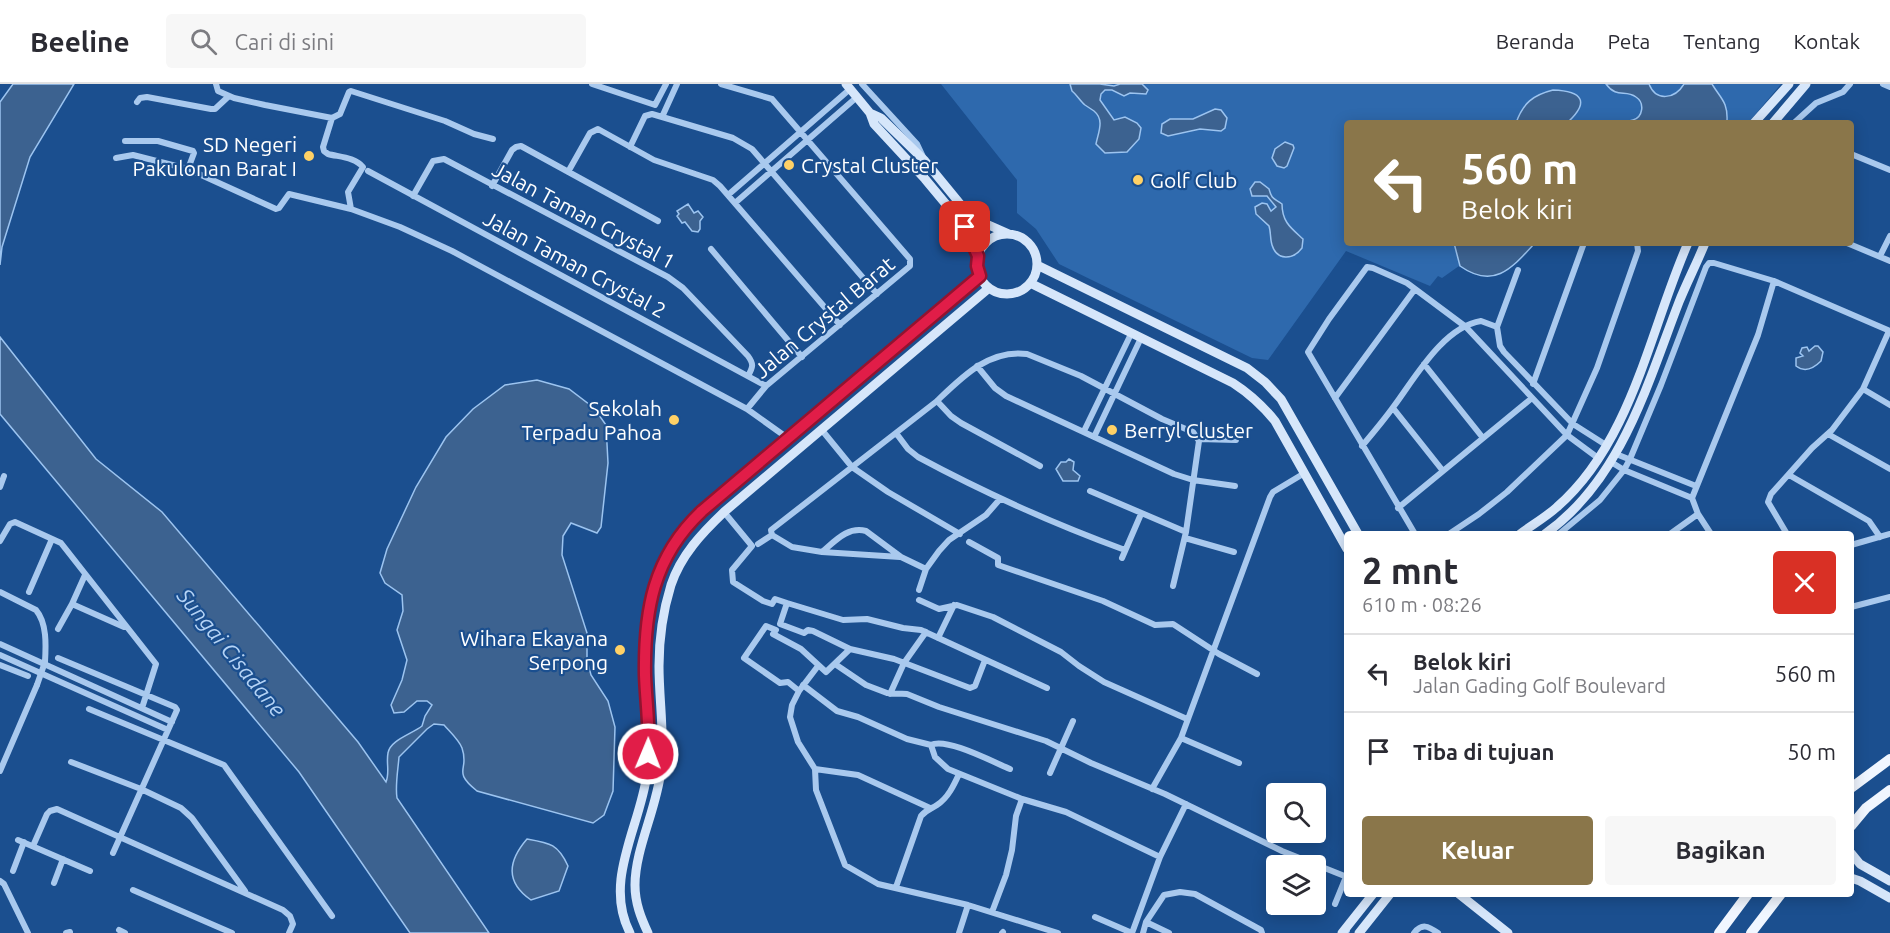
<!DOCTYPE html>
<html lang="id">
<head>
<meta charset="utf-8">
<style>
	:root { --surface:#fff; --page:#f7f7f7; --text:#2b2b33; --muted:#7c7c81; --line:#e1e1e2; --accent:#8a764a }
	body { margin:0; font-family:Ubuntu,sans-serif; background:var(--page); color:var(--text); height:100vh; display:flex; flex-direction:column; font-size:22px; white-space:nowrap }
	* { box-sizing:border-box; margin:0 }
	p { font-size:20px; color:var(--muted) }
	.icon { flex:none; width:33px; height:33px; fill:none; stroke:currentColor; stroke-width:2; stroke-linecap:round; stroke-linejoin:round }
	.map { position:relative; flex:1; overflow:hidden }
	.drawer { position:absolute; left:1344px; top:447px; width:510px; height:366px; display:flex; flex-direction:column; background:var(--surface); border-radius:6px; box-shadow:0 3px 15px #0003 }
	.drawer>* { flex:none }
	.hud { position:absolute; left:1344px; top:36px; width:510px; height:126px; border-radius:6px; box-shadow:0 3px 15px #0003; background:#8a764a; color:#fff; overflow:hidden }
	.buttons { position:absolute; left:1266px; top:699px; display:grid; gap:12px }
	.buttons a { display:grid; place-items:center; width:60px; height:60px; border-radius:6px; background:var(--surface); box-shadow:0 3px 15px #0003; font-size:30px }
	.pin { position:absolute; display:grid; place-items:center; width:51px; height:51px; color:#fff; margin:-26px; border-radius:12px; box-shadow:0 3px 9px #0006 }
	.me { position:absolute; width:66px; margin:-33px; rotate:1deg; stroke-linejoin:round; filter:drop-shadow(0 0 4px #0008) }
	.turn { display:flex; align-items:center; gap:21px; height:126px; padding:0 18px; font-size:27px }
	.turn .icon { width:78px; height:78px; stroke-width:2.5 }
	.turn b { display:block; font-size:42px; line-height:51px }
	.round { display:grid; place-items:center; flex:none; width:63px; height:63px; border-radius:6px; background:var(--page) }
	.head { display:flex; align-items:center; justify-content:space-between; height:102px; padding:0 18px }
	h1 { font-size:36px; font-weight:700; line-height:45px }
	.action { display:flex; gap:12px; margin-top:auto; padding:12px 18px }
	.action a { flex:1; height:69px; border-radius:6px; background:var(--accent); color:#fff; font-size:24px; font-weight:700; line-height:69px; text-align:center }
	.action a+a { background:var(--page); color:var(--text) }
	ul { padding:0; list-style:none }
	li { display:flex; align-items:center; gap:18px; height:78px; padding:0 18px; border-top:2px solid var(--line) }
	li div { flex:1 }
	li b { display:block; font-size:22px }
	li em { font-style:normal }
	header { display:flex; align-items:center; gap:36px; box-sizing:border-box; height:84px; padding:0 30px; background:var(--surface); border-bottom:2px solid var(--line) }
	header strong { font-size:28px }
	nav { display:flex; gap:33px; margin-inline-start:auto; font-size:21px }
	.search { width:420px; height:54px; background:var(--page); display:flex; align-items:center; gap:15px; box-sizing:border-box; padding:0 21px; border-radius:6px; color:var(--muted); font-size:22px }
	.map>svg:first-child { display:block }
</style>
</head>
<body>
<header>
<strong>Beeline</strong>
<div class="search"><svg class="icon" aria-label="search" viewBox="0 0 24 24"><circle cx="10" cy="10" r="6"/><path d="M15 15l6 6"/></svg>Cari di sini</div>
<nav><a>Beranda</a><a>Peta</a><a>Tentang</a><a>Kontak</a></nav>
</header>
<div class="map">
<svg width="1890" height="849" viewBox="0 0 1890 849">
	<rect width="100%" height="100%" fill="#1b4f8f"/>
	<path fill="#2e69ad" d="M941 0H1781L1748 39H1347V159H1535C1512 184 1494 206 1459 182L1442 194 1438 192 1430 202 1346 167 1268 276 1252 274 1059 180 1036 145 1017 129V96Z"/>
	<path fill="#3c6290" stroke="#9cc4f0" stroke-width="1.5" d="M13 0H74L30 73 2 163 0 181V18Z
		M1070 0H1100L1114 2 1120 0H1142L1148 6 1146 10 1130 9 1124 12 1112 6H1105L1101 10 1100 16 1114 36 1125 33 1137 39 1141 44 1139 55 1127 68 1105 69 1096 60C1098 49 1105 36 1094 27 1091 25 1088 23 1085 21 1080 17 1077 11 1072 7Z
		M1606 0H1649C1656 18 1675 15 1684 0H1712C1721 15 1728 18 1727 37L1726 39H1604C1614 35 1623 40 1633 36 1643 33 1645 19 1636 13 1625 5 1617 15 1606 0Z
		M1553 6C1583 7 1590 18 1567 39H1516C1523 19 1533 11 1553 6Z
		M1215 25 1221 26 1227 34 1225 44 1221 47 1200 45 1168 52 1161 49 1162 40 1170 35H1193Z
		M1285 58 1293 61 1294 64 1287 82 1284 84 1277 82 1272 74 1275 65Z
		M1255 98H1260L1269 105C1272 116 1274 114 1282 120 1282 138 1291 144 1303 155L1302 164C1293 176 1277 177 1272 161 1270 155 1271 148 1269 142L1256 130 1255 123 1262 119 1267 120 1271 127 1276 123 1267 112H1252L1250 105Z
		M688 120 694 129 698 127 703 133 700 137V145L698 148 692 147 685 138 682 139 677 132 679 130 677 127Z
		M1454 159H1535C1512 184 1494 206 1460 182Z
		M0 253 96 375 162 428 358 658 386 698C390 688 386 679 388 669 390 656 412 650 422 642L425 632 432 621 427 617H417L404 628 394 629 391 621 402 596 407 576 397 546 403 527 402 511 385 499 380 489 387 465 416 403 446 353 473 325 505 301 537 296 569 305 594 324 606 341 608 379 601 443 597 449 571 439 563 452 562 471 587 549V576L591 591 608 617 615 643 613 707 604 731 593 739 477 707C451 686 470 687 462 664 459 656 450 648 444 641L434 640 427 645 399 673C398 686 395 702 397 714L489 849H410L299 688 0 330Z
		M1815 262H1818L1823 268 1821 277C1814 284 1805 289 1796 282V274L1803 272 1800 269 1802 264 1807 263 1809 267Z
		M1069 375 1074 378 1073 386 1080 392 1078 397H1063L1056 385 1061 378H1066Z
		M527 755C550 759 558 760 568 782L559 807 531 816C505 798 508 777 527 755Z"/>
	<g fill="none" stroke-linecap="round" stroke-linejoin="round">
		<path stroke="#9cc4f0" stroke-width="2" d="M1348 849 1349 847"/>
		<path stroke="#a9c9ee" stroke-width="6" d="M216 0 218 7 234 14 265 21 332 34 340 30 349 8 351 7 445 37 474 50 493 55
			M592 0 655 21 666 0
			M721 0 772 15 910 175V182L766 302 747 325
			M862 0 917 60 925 77V95
			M1883 0 1890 3
			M137 18 140 14 147 13 211 25H215L229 12
			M662 33 677 0
			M332 34 323 63 324 67 328 70C339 73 355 73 363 83L348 108 351 125
			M1794 39 1816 19 1843 8 1850 0
			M125 57H158L193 67 194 69 188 85
			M630 63 645 32 652 30 733 54 752 65 877 210
			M1851 70 1890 86
			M116 74 133 71 188 85 276 125 279 124 289 110 351 125 400 143 452 167 747 325 789 355
			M368 87 766 302
			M568 88 590 49 598 45 654 76 713 96 720 102 840 241
			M492 102 512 66 516 63 521 62 658 137
			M728 111 850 5
			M413 112 433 77 444 75 668 193 683 204 748 272C754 280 753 283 748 292
			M735 119 857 13
			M1847 159 1890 177
			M711 165 802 273
			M1880 172 1890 152
			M1497 243 1518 186
			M1424 280 1483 354
			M977 282 995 304 1006 312 1174 390 1193 396 1235 402
			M1533 300 1584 159
			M1863 305 1890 321
			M1335 314 1415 205
			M937 317 951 332 961 339 1040 382
			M1393 324 1443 387
			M821 345 852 383 888 408 960 450
			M1084 347 1131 250
			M896 349 908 365 918 373C985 409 1054 440 1125 466
			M1828 350 1890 385
			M1094 353 1141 254
			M1199 355 1236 356
			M1362 362C1373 349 1384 336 1394 322 1415 294 1443 243 1481 237L1497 243 1500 262 1504 268 1573 340 1606 361
			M1616 370 1696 402
			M1611 378 1624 386 1692 414
			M1789 391 1869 437 1880 453
			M0 403 4 392
			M1090 407 1186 448
			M1398 424 1532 314
			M724 428 752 462 732 486 733 498 763 517 772 520 775 515 787 519 780 540 804 549 808 546 813 547 850 565 894 575 970 604 975 602 985 576
			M1415 450 1308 268 1329 235 1367 183 1373 184 1407 199 1466 243 1567 351 1598 374
			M1449 450 1479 430 1507 408 1567 351 1597 284 1638 167 1637 159
			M1559 450 1600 416 1624 386 1630 375 1661 301 1706 183 1709 179H1714L1774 197 1890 247
			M1670 450 1698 430
			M1711 450 1698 430 1692 414 1758 251 1774 197
			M1787 450 1768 418 1771 410 1812 364 1832 346 1863 305 1889 247
			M1185 454 1234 468
			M0 457 10 440 15 438 61 459 156 580 142 624
			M969 458 998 474V481L1103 517 1155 541 1173 540 1219 570 1257 590
			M758 460 772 451
			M1851 461 1890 450
			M822 468 900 473
			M1122 474 1141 430
			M926 485 901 473 866 447C848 442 835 457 822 468L792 463 772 451 771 446 937 317C962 293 989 265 1027 270L1081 292 1162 335 1193 348 1199 357 1186 448 1173 502
			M919 506 926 485 939 467 949 456 986 431 1000 415
			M0 508 36 526C47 539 46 561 45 578
			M29 508 52 455
			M919 516 939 525 957 521 993 533 1061 568 1079 582 1104 598 1187 635
			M787 519 843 536 867 535 903 544 921 546 1047 604
			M72 520 124 543
			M1851 523 1890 513
			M58 545 72 520 85 491
			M938 554 954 521
			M0 560 172 638
			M0 571 168 646
			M58 574 175 623 177 626 113 769
			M835 580 866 601 887 609 907 610 939 623 1046 657 1091 679 1165 710 1282 767 1347 793
			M0 581 28 592
			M818 582 799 607 792 621 790 633 798 658 815 685 816 706 845 781 878 800 968 821 1058 849
			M803 601 837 627 858 633 907 655 931 661
			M799 607 788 598 780 599 744 574 766 542 776 546 773 550 801 565 826 588 850 565
			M890 610 904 579 926 548
			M89 625 224 681 332 832
			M1181 654 1239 679
			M931 661 935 673 948 685 1022 715 1066 728 1160 773
			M931 661C946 653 993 678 1010 685
			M71 678 141 705 181 724 192 734 245 807
			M815 685 858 691 930 724
			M0 687 37 601
			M1050 689 1073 637
			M1152 705 1181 654 1270 413 1273 408 1303 390
			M18 756 90 787
			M33 762 47 730 50 727 57 725 283 826 290 832 293 840 289 849
			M13 787 24 758
			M0 797 4 800 28 849
			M54 799 63 775
			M896 803 921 732C926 726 931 725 937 721 948 714 954 701 959 690
			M133 806 232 849
			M1335 820 1346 793
			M992 828 1006 791 1012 766 1016 732 1022 715
			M1095 833 1132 849
			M1146 838 1169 849
			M119 846 125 849
			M66 849 70 848
			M959 849 968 821
			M1002 849 1003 848
			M1132 849 1160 773 1186 720
			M1143 849 1146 838 1164 811 1180 808 1195 810 1261 846 1262 849
			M1414 849C1422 839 1428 842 1438 849"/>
		<path stroke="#d6e6fa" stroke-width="9" d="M846 0 870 29 874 40 925 95 965 143 978 172
			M870 29 881 34 925 77 966 127 975 135 1009 150
			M1754 39 1789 0
			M1773 39 1806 0
			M977 180a30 30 0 1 1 60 0a30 30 0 1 1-60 0Z
			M1037 181 1247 284 1265 298 1281 315 1358 450
			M1030 199 1233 299C1250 310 1262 321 1275 337L1347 465
			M1520 450C1532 441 1546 433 1557 423 1632 358 1650 245 1688 159
			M1545 450C1621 396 1647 301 1679 218 1687 198 1697 179 1705 159
			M1851 769 1860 780 1890 797
			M1851 794 1860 797 1890 814
			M1459 810 1508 849
			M630 849C603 797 640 743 647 690 652 658 647 626 645 594 644 562 648 530 655 499 662 470 681 446 702 427L980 192
			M648 849C641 834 635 819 635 801 635 765 657 724 661 686 665 652 659 617 659 582 659 555 663 527 671 501 681 471 702 449 724 428L989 204
			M1342 849 1373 810
			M1359 849 1390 810"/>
		<path stroke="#f0f6ff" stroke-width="10" d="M1851 704 1890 675
			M1851 742 1866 724 1890 706
			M1719 849 1748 810
			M1751 849 1781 810"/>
		<path stroke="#a9c9ee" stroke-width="6" d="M37 601 45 578"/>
	</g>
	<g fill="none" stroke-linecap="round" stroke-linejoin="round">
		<defs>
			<path id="route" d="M648 670C650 644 646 618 645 591 644 527 653 473 702 427L980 192 977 182 978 172 965 143"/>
		</defs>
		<use href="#route" stroke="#92132f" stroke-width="15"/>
		<use href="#route" stroke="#e11d48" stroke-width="10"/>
	</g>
	<g fill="#ffd166" stroke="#1b4f8f" stroke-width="2">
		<circle cx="309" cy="72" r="6"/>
		<circle cx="789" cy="81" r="6"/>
		<circle cx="1138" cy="96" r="6"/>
		<circle cx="674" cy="336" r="6"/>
		<circle cx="1112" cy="346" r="6"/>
		<circle cx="620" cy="566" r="6"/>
	</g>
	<g text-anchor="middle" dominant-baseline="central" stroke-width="4.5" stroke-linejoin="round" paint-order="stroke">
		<g font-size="21" fill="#fff" stroke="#1b4f8f" text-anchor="end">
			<text x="297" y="60">SD Negeri<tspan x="297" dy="24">Pakulonan Barat I</tspan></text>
			<text x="801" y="81" text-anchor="start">Crystal Cluster</text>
			<text x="1150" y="96" text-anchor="start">Golf Club</text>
			<text x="662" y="324">Sekolah<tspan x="662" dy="24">Terpadu Pahoa</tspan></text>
			<text x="1124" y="346" text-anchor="start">Berryl Cluster</text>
			<text x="608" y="554">Wihara Ekayana<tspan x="608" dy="24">Serpong</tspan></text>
		</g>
		<g font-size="21" fill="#fff" stroke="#1b4f8f">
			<text transform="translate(584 131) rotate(28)">Jalan Taman Crystal 1</text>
			<text transform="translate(575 180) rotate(28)">Jalan Taman Crystal 2</text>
			<text transform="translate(824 233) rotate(-40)">Jalan Crystal Barat</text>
		</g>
		<g font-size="22" font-style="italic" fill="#b5d3f5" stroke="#1b4f8f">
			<text transform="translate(232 568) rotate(51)">Sungai Cisadane</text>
		</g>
	</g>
</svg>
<div class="buttons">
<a><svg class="icon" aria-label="search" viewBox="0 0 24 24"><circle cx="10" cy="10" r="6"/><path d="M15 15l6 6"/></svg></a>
<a><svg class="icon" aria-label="layers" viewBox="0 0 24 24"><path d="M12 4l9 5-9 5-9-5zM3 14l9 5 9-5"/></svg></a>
</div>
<div class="pin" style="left:965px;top:143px;background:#d93025"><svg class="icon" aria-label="arrive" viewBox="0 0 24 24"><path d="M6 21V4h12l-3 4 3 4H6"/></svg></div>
<svg class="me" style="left:648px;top:670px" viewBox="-20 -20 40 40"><circle r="17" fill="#e11d48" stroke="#fff" stroke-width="3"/><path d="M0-11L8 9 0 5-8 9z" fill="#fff"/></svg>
<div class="hud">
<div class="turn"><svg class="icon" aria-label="left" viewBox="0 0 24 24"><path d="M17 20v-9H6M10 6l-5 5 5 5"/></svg><div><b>560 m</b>Belok kiri</div></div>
</div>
<section class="drawer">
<div class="head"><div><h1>2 mnt</h1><p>610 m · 08:26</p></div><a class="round" style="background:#d93025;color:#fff"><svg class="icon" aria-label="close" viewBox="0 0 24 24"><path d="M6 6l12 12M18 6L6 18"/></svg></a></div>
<ul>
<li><svg class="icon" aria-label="left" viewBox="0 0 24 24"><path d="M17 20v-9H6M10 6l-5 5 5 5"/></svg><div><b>Belok kiri</b><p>Jalan Gading Golf Boulevard</p></div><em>560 m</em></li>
<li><svg class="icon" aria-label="arrive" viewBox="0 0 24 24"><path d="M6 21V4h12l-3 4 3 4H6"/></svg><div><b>Tiba di tujuan</b></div><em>50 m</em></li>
</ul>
<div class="action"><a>Keluar</a><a>Bagikan</a></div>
</section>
</div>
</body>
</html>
